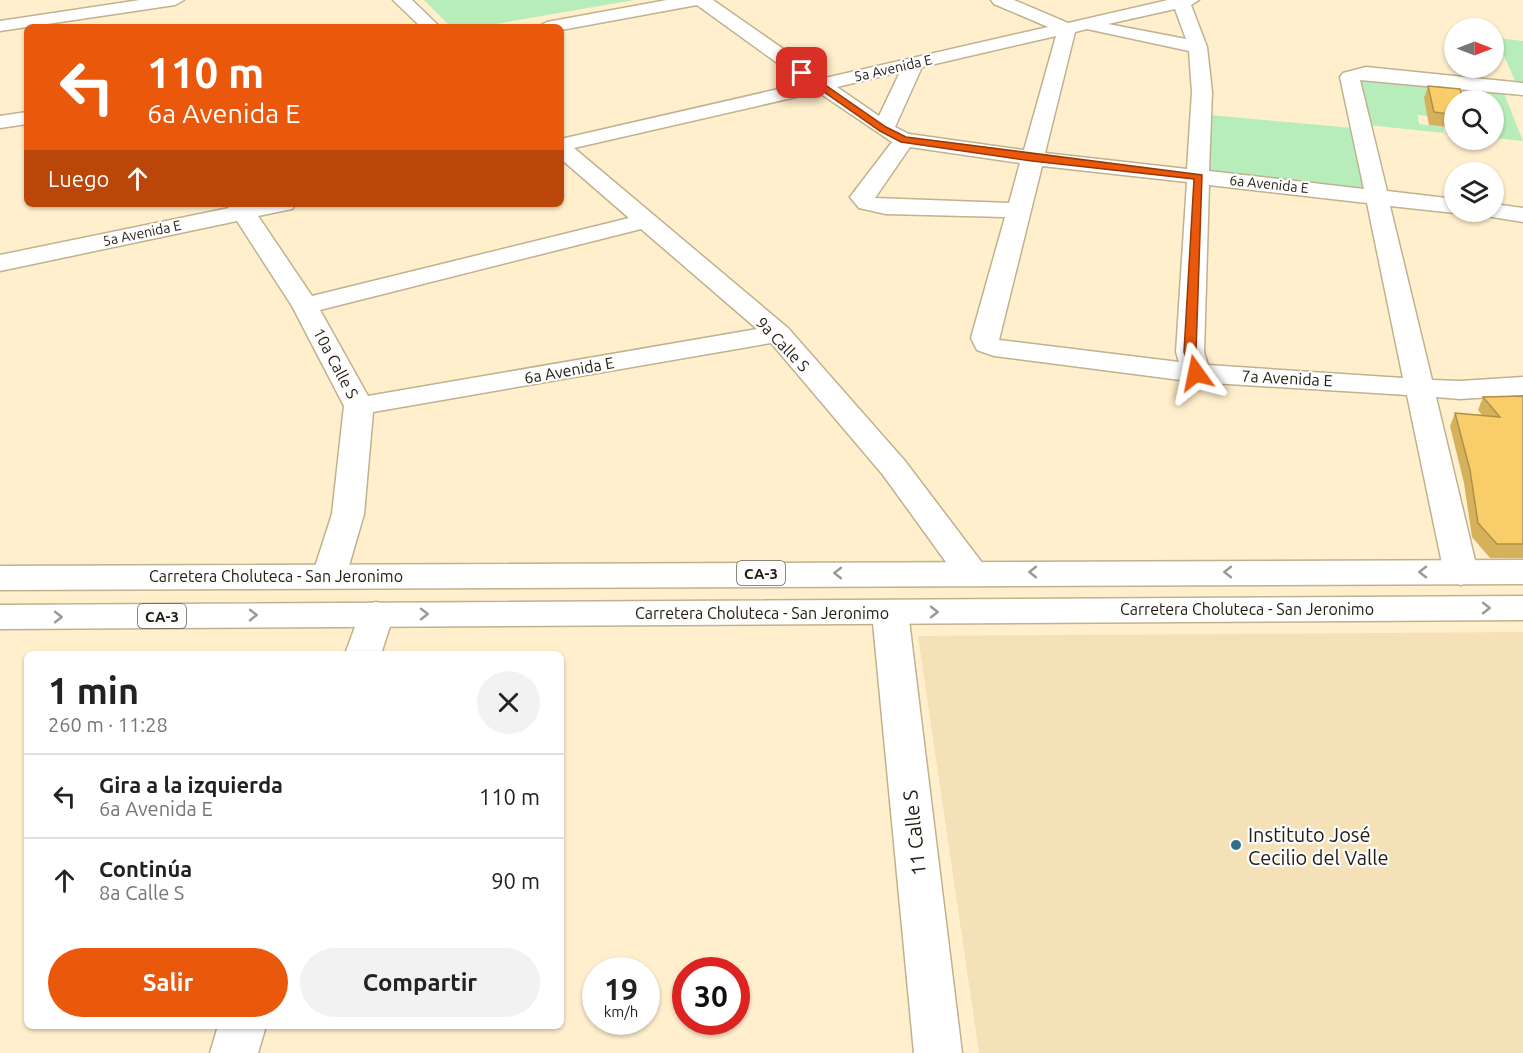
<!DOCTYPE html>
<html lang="es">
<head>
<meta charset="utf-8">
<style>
	:root { --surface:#fff; --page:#f2f2f2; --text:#222; --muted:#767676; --line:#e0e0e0; --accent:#ea580c }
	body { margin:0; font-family:Ubuntu,sans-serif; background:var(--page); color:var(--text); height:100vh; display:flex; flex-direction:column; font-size:22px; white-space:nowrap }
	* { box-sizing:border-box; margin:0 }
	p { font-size:20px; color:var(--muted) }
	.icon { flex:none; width:33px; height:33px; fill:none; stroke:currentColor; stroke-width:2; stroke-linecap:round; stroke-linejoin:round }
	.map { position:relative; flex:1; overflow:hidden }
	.side { position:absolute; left:24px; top:651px; width:540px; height:378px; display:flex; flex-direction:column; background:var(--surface); border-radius:9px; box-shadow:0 2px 4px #0004 }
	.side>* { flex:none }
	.top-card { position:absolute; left:24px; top:24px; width:540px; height:183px; border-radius:9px; box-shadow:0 2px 4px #0004; background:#ea580c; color:#fff; overflow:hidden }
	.needle { width:39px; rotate:90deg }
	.fabs { position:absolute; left:1444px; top:18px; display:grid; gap:12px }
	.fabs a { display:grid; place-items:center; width:60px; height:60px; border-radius:50%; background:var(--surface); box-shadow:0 2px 4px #0004; font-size:30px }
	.speed { position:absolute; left:582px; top:957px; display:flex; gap:12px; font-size:30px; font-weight:700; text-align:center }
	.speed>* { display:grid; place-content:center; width:78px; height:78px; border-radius:50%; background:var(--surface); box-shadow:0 2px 4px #0004; line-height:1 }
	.speed small { font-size:15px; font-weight:400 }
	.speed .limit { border:9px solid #d22; background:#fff; color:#111 }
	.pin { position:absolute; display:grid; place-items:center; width:51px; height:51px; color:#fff; margin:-26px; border-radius:12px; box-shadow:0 3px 9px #0006 }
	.me { position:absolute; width:66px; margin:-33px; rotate:348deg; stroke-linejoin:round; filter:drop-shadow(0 0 4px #0008) }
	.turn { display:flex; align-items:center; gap:21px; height:126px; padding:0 24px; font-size:27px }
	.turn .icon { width:78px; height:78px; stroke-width:2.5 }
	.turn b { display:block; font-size:42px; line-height:51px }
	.then { display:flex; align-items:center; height:57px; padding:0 24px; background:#0003; gap:12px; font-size:22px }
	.round { display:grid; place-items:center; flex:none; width:63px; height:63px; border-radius:32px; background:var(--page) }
	.overview { display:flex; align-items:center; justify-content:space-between; height:102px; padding:0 24px }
	h1 { font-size:36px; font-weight:600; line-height:45px }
	.action { display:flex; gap:12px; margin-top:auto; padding:12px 24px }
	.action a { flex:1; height:69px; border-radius:36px; background:var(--accent); color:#fff; font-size:24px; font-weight:600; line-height:69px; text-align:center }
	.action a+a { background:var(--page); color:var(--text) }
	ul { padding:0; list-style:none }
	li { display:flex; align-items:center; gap:18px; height:84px; padding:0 24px; border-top:2px solid var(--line) }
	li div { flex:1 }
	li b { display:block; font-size:22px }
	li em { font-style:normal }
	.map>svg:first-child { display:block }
</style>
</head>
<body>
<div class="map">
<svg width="1523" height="1053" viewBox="0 0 1523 1053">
	<rect width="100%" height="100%" fill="#ffefcc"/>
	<path fill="#f4e1b7" d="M1523 632V1053H979L918 636Z"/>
	<path fill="#b6edbb" d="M424 0H634L478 27H451Z
		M1496 38 1523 41V83H1516Z
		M1358 79 1502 88 1523 141 1494 138V100L1424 98 1428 116 1418 115 1419 124 1443 127 1444 133 1368 125Z
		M1210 115 1353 128 1365 188 1208 172Z"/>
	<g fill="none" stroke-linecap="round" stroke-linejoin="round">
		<defs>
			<path id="minor" d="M140 0H184L175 5 0 31V21Z
				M393 0H412L440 27H421Z
				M667 0H713L825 78 1048 27 994 4 991 0H1014L1068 23 1168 0H1199L1191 5 1207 47 1212 92 1209 171 1364 189 1340 77 1343 73 1366 67 1523 83V95L1360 80 1387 191 1455 199V212H1461L1455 213 1390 206 1432 380 1460 381 1523 377V395L1460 399 1436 397 1478 573 1473 581 1461 585 1449 581 1444 573 1407 395 1196 382 994 356 977 350 971 338 1005 217 886 214 859 208 850 197 892 142 818 92 574 148 788 328 905 461 983 564 988 572 983 580 971 584 959 580 883 475 771 343 373 412 364 514 346 576 341 584 329 588 317 584 312 576 332 514 344 406 292 306 237 221 0 271V255L229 208 226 204H296L292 209 258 216 312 296 629 218 561 159V139L805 83 697 5 561 30V27H538L547 22ZM1175 9 1186 39 1108 24ZM1087 29 1189 51 1192 92 1187 169 1045 153 1075 32ZM1056 36 1024 150 909 134 895 127 922 67ZM900 72 879 116 837 87ZM910 147 1020 163 1009 203 875 198ZM1042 166 1187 182 1176 352 1179 362 999 340ZM1209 185 1367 203 1403 378 1208 365 1204 352ZM641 229 757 329 368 396 320 310Z
				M27 112V124L0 128V116Z
				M1494 204 1523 208V222L1486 216 1483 212H1494Z
				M890 600 903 603 908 612 962 1053H914L872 612 877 603Z
				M376 602 389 605 394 614 381 654H345L363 605Z
				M218 1026H266L258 1053H210Z"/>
			<path id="highway" d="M1523 560V584L0 590V566Z
				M1523 596V620L0 629V605Z"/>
		</defs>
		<use href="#minor" stroke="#c0b18f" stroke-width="3"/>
		<use href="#highway" stroke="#c0b18f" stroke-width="3"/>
		<use href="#minor" fill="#fff" fill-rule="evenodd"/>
		<use href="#highway" fill="#fff" fill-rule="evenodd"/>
	</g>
	<path fill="#d6b15b" d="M1428 86 1455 100V128L1429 125 1424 98Z
		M1523 396V558H1490L1472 537 1464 483 1450 426 1455 413 1482 415 1478 410 1483 397Z"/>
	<path fill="#f9ce6a" stroke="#ae904a" stroke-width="1.5" d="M1428 86 1460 89 1463 100H1455V115L1434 112Z
		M1523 396V544H1497L1478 523 1470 470 1455 413 1500 417 1483 397Z"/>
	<defs><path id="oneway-chevron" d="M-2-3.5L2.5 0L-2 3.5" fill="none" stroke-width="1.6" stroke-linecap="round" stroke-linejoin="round" transform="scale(1.5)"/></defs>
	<g stroke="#9c9993">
		<use href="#oneway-chevron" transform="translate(1033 572) rotate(-180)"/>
		<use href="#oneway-chevron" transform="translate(1228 572) rotate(-180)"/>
		<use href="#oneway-chevron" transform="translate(1423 572) rotate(-180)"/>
		<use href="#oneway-chevron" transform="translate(838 573) rotate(180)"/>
		<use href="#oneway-chevron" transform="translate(1486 608)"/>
		<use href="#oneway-chevron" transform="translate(934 612)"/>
		<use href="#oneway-chevron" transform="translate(424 614)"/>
		<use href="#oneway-chevron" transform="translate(253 615)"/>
		<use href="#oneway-chevron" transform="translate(58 617)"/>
	</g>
	<path fill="#ea580c" stroke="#983908" stroke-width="1.5" d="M800 71H805L886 127 906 137 1202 175 1196 352 1202 373 1201 375H1192L1184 352 1194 179 1032 161 901 142 880 131 800 75Z"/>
	<circle fill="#346d87" stroke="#fdfdfd" stroke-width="2" cx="1236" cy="845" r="6"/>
	<g text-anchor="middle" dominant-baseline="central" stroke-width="4.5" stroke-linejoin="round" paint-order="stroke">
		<g font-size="14" fill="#221c10" stroke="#fdfdfd">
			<text transform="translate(893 68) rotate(-13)">5a Avenida E</text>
			<text transform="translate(1269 184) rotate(6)">6a Avenida E</text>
			<text transform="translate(142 233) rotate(-12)">5a Avenida E</text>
		</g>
		<g fill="#fdfdfd" stroke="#646057" stroke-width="1.5">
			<rect x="737" y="561" width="48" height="24" rx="4.5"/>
			<rect x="138" y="604" width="48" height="24" rx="4.5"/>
		</g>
		<g font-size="15" font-weight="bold" fill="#221c10">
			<text x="761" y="573">CA-3</text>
			<text x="162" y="616">CA-3</text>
		</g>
		<g font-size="16" fill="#221c10" stroke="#fdfdfd">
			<text transform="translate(783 344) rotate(46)">9a Calle S</text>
			<text transform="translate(336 363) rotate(62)">10a Calle S</text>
			<text transform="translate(569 370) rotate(-10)">6a Avenida E</text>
			<text transform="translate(1287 378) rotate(3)">7a Avenida E</text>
			<text x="276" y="576">Carretera Choluteca - San Jeronimo</text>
			<text x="1247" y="609">Carretera Choluteca - San Jeronimo</text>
			<text x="762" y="613">Carretera Choluteca - San Jeronimo</text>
		</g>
		<g font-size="20" fill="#221c10" stroke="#fdfdfd">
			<text transform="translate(914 833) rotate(-96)">11 Calle S</text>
		</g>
		<g font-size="20" fill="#221c10" stroke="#fdfdfd" text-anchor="start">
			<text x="1248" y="834">Instituto José<tspan x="1248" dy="23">Cecilio del Valle</tspan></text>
		</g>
	</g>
</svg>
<div class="fabs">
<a><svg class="needle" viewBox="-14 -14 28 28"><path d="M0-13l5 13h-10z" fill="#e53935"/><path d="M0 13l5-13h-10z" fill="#767676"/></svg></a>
<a><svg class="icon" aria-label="search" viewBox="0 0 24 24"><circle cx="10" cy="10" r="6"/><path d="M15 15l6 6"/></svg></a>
<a><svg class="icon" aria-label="layers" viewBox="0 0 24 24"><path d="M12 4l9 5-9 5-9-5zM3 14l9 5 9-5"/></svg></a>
</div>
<div class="speed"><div>19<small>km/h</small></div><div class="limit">30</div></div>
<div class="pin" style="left:802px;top:73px;background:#d93025"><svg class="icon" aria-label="arrive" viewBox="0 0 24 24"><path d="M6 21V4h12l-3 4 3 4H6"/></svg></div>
<svg class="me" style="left:1196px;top:373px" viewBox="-20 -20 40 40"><path d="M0-17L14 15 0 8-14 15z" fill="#ea580c" stroke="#fff" stroke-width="4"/></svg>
<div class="top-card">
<div class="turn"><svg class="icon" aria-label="left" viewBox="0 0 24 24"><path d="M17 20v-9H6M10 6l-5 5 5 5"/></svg><div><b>110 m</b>6a Avenida E</div></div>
<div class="then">Luego<svg class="icon" aria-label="ahead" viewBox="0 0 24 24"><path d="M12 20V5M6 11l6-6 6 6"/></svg></div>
</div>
<section class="side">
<div class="overview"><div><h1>1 min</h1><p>260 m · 11:28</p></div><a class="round"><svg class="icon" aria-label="close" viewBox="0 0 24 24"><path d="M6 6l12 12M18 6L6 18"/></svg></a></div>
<ul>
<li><svg class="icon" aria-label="left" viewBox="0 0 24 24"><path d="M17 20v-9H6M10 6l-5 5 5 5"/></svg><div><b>Gira a la izquierda</b><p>6a Avenida E</p></div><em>110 m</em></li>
<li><svg class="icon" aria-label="ahead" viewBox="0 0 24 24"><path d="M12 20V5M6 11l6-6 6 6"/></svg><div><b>Continúa</b><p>8a Calle S</p></div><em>90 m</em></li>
</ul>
<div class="action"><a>Salir</a><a>Compartir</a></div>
</section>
</div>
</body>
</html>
